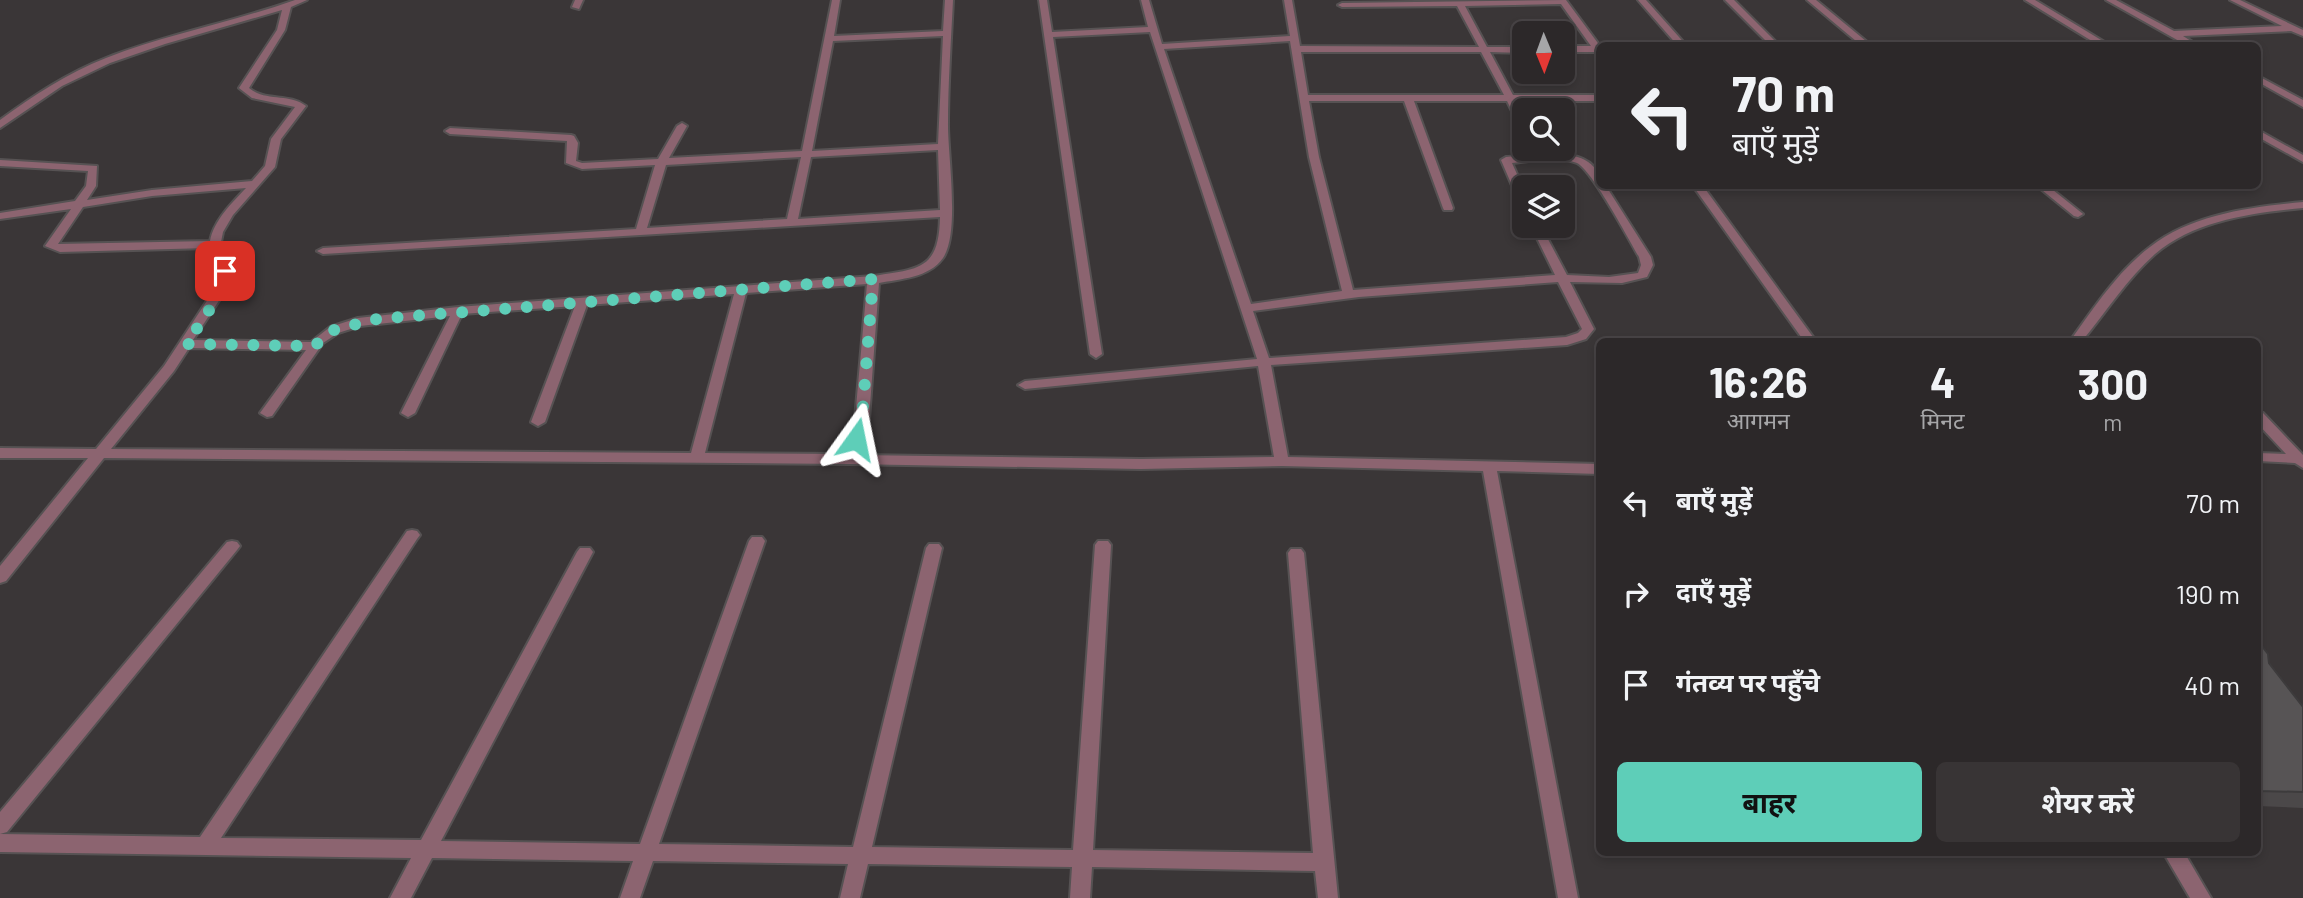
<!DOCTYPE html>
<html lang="hi">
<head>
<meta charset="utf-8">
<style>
	:root { --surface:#2c2829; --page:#383435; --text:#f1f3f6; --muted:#a6a6a8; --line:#484446; --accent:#5eceb8 }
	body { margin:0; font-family:Barlow,"Noto Sans Devanagari",sans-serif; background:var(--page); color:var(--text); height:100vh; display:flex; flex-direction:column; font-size:26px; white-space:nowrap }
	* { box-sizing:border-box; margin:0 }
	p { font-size:23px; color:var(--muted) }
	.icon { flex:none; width:38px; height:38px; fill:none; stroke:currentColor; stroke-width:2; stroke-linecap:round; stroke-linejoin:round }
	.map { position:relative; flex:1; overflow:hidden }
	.panel { position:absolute; left:1596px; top:338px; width:665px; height:518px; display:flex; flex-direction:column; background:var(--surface); border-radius:10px; box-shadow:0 4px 10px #0003,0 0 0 2px var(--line) }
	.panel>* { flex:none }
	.banner { position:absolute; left:1596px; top:42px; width:665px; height:147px; border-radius:10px; box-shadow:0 4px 10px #0003,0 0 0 2px var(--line); background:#2c2829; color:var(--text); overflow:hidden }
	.needle { width:46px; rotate:179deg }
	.buttons { position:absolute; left:1512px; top:21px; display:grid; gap:14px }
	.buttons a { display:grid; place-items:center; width:63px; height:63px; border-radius:10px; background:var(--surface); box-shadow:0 4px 10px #0003,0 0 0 2px var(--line); font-size:35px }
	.pin { position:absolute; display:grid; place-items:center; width:60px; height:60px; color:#fff; margin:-30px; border-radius:14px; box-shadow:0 4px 10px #0006 }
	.me { position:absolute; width:77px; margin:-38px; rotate:12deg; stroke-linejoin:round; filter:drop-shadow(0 0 5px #0008) }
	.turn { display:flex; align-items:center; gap:24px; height:147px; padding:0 21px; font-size:32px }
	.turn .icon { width:91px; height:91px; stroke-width:2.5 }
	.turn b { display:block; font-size:49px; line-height:60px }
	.eta { display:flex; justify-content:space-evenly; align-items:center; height:119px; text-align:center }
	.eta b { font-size:42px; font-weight:700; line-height:49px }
	.button { display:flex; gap:14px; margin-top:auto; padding:14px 21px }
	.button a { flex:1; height:80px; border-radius:10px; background:var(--accent); color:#111; font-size:28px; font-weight:700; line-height:80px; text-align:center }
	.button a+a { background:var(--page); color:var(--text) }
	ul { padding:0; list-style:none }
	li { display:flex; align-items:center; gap:21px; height:91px; padding:0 21px }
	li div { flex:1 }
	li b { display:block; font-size:26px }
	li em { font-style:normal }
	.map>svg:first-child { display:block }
</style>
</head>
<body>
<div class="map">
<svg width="2303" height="898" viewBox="0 0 2303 898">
	<rect width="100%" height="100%" fill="#3a3637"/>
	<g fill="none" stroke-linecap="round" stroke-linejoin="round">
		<defs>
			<path id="minor" d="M295 0H307L291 7 285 30 249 88C265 102 289 93 306 106L281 139 275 167 233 215 223 232 218 257 231 274 226 290 193 340 311 342 330 327 358 318 458 307 873 276C919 269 939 270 940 217L323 254 317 251 323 248 636 229 655 165 582 169 566 163 567 141 450 134 445 131 450 128 571 135 574 136 578 143 576 161 582 163 658 159 677 126 682 123 687 126 669 158 802 151 832 0H840L834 36 943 31 945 0H953C951 41 948 83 948 125 948 157 960 233 943 258 929 278 900 279 879 283L869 419 857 455 1141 459 1274 457 1258 366 1025 389 1018 385 1025 381 1257 359 1150 32 1053 37 1102 354 1096 358 1090 354 1039 0H1047L1052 32 1148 27 1141 0H1149L1162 44 1290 36 1284 0H1292L1300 46 1479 47 1457 6 1342 7 1338 5 1342 3 1566 0 1600 46V55L1595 52H1563V46H1591L1561 4 1465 6 1487 47H1524V53L1490 52 1513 95H1600V101H1516L1524 116V128L1519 125 1507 101H1414L1453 208 1452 210H1444L1443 208 1404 101H1309L1319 157 1353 290 1555 275 1531 226H1541L1567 275 1609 277 1638 273 1641 265 1639 257C1628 238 1592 170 1577 163 1558 155 1532 161 1512 163L1524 190V205L1520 204 1501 160 1506 157C1534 155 1600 142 1600 186H1606L1651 257 1653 265 1647 277 1622 283 1570 282 1594 329 1586 339 1567 345 1271 365 1288 457 1600 464V474L1497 471 1578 898H1558L1483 471 1282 466 1141 469 849 464 104 458 6 581 0 583V566L88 458H0V448L96 449 164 366 214 290 219 274 206 257 208 248 60 252 45 246 71 209 0 219V213L75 201 86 186 88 171 0 166V160L97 166 96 186 87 200 152 190 252 181 265 166 271 139 295 107 252 98 239 88 277 30 282 10 165 44 110 63 62 86 0 128V120C33 96 67 73 106 58 168 34 233 22 295 0ZM943 36 938 144 812 151 833 41ZM1290 41 1309 157 1342 291 1251 304 1164 49ZM1301 52H1481L1504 95H1308ZM938 150 940 210 798 219 811 157ZM801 157 787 219 647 228 666 165ZM246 188C232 203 214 220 210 241L58 244 83 207 152 196ZM1558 282 1582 329 1578 333 1566 337 1269 358 1253 311 1359 297ZM867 284 855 419 843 454 705 453 746 293ZM734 294 691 453 111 449 174 371 189 348 306 350 260 413 267 417 272 416 323 343 338 333 360 326 450 316 401 413 408 417 415 413 462 314 575 306 531 422 538 426 545 422 587 305Z
				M575 0H583L579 9 572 7Z
				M1638 0H1646L1687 46H1678Z
				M1725 0H1734L1780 46H1771Z
				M1807 0H1816L1872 46H1862Z
				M2025 0H2035L2111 46H2100Z
				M2106 0H2116L2174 31 2282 26 2230 0H2240L2303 30V36L2291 31 2183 36 2199 46H2188Z
				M2258 76 2303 100V107L2258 82Z
				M2258 130 2303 155V162L2258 137Z
				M1693 186H1703L1816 341H1804Z
				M2037 186H2048L2083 214 2078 217 2074 216Z
				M2303 202V208C2253 213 2195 220 2155 254 2127 279 2106 312 2082 341H2070C2093 309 2118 271 2150 247 2192 214 2252 207 2303 202Z
				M2258 412 2263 413 2303 455V468L2295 463 2258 461V453L2286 454 2258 424Z
				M412 530 417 531 420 535 417 539 221 838 421 840 577 552 580 548H590L593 552 441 841 640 844 749 541 752 537H762L765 541 659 844 853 847 926 548 929 544H939L942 548 872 847 1073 850 1095 545 1098 541H1108L1111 545 1093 850 1313 853 1288 553 1291 549H1301L1304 553 1338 898H1318L1315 871 1092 867 1090 898H1070L1072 867 868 864 860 898H840L848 864 653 861 640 898H620L633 861 432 858 411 898H390L411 858 0 852V834L200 837 407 531Z
				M232 541 237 542 240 546 237 550 7 832 0 834V812L227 542Z
				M2163 852H2184L2211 898H2190Z"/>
		</defs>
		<use href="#minor" stroke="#565253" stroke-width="4"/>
		<use href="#minor" fill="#8c6470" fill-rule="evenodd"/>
	</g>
	<path fill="#4b4849" d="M2258 641 2269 663 2303 707V808L2258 806Z"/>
	<path fill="#575455" stroke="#3d3b3c" stroke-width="2" d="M2258 641 2268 654 2269 663 2303 707V792L2258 791Z"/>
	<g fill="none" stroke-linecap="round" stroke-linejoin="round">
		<path stroke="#5eceb8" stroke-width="12" stroke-dasharray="0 21.6" d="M225 271C227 289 197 328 186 344L314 346 334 330 377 319 873 279 862 419 856 439"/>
	</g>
</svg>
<div class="buttons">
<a><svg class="needle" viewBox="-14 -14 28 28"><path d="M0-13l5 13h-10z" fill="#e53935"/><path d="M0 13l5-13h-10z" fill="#a6a6a8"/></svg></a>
<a><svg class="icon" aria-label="search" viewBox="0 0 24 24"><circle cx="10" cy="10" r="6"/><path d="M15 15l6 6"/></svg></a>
<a><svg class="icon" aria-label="layers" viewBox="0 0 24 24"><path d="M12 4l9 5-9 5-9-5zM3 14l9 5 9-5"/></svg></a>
</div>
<div class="pin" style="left:225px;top:271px;background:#d93025"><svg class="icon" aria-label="arrive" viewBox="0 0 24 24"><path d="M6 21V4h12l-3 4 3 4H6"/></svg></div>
<svg class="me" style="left:856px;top:439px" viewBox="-20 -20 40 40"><path d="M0-17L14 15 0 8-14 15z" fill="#5eceb8" stroke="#fff" stroke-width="4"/></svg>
<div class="banner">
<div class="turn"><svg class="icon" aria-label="left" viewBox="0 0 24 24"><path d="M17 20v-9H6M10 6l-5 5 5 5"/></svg><div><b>70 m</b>बाएँ मुड़ें</div></div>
</div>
<section class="panel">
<div class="eta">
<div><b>16:26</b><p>आगमन</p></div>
<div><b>4</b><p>मिनट</p></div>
<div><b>300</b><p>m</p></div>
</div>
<ul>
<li><svg class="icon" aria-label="left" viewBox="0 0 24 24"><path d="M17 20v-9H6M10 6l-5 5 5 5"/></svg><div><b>बाएँ मुड़ें</b></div><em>70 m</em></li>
<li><svg class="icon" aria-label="right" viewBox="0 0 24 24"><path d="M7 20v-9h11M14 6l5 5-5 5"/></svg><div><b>दाएँ मुड़ें</b></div><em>190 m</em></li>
<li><svg class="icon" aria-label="arrive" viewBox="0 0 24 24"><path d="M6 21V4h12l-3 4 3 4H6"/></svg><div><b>गंतव्य पर पहुँचे</b></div><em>40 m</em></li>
</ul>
<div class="button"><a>बाहर</a><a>शेयर करें</a></div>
</section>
</div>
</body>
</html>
